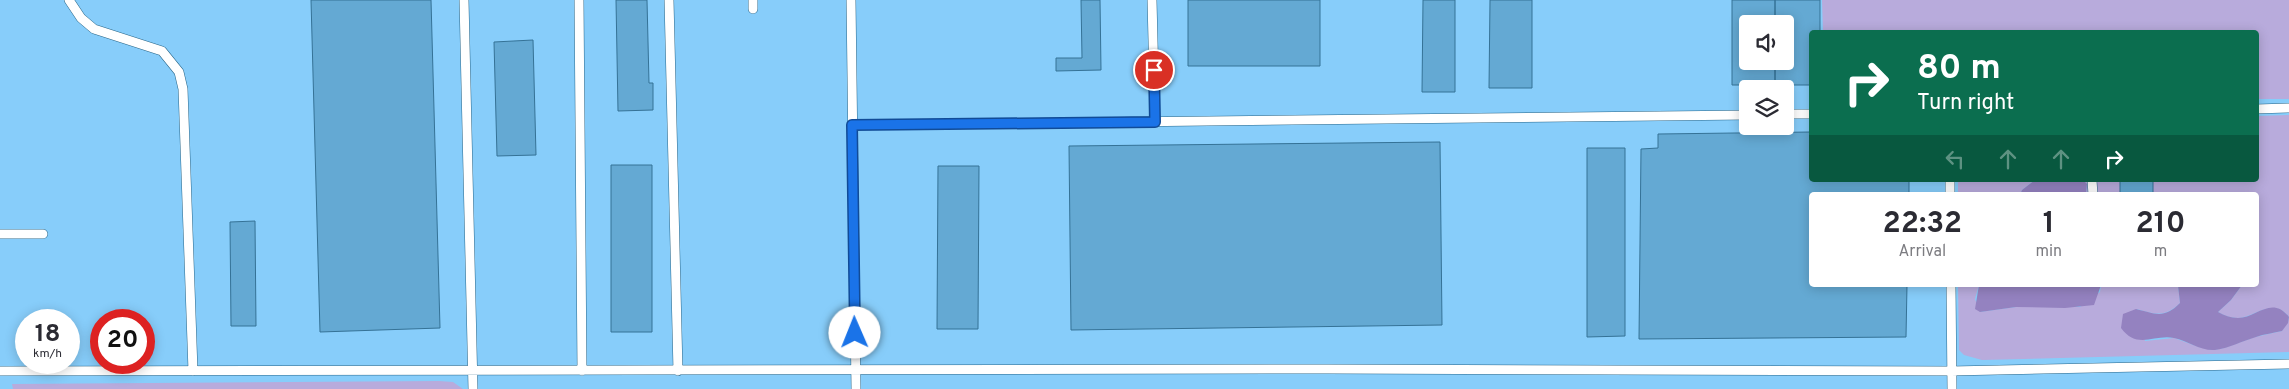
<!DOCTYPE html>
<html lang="en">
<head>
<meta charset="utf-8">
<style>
	:root { --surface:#fff; --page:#f7f7f7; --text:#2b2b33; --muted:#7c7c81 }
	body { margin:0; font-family:Overpass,sans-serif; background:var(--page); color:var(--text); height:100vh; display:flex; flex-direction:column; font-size:19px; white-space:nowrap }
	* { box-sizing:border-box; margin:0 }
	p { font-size:16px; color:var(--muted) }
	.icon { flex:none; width:28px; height:28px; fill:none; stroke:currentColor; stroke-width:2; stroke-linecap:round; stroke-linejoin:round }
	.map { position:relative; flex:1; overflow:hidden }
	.panel { position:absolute; left:1809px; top:192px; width:450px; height:95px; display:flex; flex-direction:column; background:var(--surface); border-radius:5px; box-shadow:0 2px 12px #0003 }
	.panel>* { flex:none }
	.banner { position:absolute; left:1809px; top:30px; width:450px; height:152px; border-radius:5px; box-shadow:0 2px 12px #0003; background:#0b6e4f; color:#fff; overflow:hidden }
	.tools { position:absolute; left:1739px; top:15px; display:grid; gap:10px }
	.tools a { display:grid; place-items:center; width:55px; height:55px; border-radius:5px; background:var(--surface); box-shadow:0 2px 12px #0003; font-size:25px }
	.speed { position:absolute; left:15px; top:309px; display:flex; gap:10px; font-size:25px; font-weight:700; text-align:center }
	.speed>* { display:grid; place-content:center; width:65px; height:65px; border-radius:50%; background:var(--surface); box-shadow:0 2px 12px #0003; line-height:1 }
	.speed small { font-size:12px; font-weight:400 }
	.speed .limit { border:8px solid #d22; background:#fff; color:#111 }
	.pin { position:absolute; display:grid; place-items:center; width:42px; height:42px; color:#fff; margin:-21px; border:2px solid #fff; border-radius:50%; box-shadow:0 1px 5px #0007 }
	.me { position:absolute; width:55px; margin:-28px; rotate:359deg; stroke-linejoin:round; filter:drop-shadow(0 0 4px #0008) }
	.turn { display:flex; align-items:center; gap:18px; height:105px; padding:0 25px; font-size:22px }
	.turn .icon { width:65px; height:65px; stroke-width:2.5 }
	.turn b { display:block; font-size:35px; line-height:42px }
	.lanes { display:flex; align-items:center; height:48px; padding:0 25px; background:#0003; justify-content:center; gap:25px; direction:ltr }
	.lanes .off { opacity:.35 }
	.eta { display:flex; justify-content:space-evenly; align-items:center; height:85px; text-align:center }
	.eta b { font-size:30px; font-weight:700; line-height:35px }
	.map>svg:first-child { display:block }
</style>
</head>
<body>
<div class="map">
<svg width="2289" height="389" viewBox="0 0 2289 389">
	<rect width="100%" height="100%" fill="#a5d6f6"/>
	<path fill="#87cdfa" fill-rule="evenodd" d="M0 0H2289V389H0ZM1748 24H1785V61H1748ZM1811 32H2256V180H1811ZM1748 89H1785V126H1748ZM1811 195H2256V285H1811ZM26 320H69V362H26ZM101 320H144V362H101Z"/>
	<path fill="#b8abdc" d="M1822 0H2289V99H2256V32H1823Z
		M2289 115V317C2273 296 2254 318 2237 318 2231 318 2223 315 2218 312L2231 300 2242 285H2256V195H2086L2087 184 2083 180H2256V116Z
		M1958 180H2035L2022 190 2020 195H1958Z
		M1958 285H1979L1975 299 1980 312 2016 307H2080L2100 292 2101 285H2178L2180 303C2164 318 2156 314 2136 309L2145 341 2174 338 2199 347 2213 350 2224 348 2255 337 2282 331 2289 319V352L1982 360 1964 355 1959 350Z
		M439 381 453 382 463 389H13L12 384Z"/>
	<path fill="#9482c0" d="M2035 180H2083L2087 184 2086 195H2020L2022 190Z
		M1979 285H2101L2094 305 2065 308 2016 307 1980 312 1975 309Z
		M2178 285H2242L2231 300 2218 312C2223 315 2232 318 2238 318 2256 318 2272 295 2289 317L2288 323 2282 331C2274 333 2264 334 2256 337 2242 341 2230 348 2215 350 2200 351 2188 341 2174 338 2154 334 2137 350 2121 328L2123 314 2136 309C2156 314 2164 319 2180 303Z"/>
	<path fill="#64a9d3" stroke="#357296" d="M311 0H431L440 328 320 332Z
		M616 0H647L649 83H653V110L618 111Z
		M1081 0H1100L1101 70 1056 71V58H1082Z
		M1188 0H1320V66H1188Z
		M1423 0H1455V92H1422Z
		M1490 0H1532V88H1489Z
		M1732 0H1775V24H1748V61H1775V85H1732Z
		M1775 0H1820V32H1811V85H1775V61H1785V24H1775Z
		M533 40 536 155 497 156 494 42Z
		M1811 132V180H1909V195H1811V285H1907L1906 337 1639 339 1641 149 1658 148V134Z
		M1440 142 1442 325 1071 330 1069 146Z
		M1587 148H1625V336L1587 337Z
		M611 165H652V332H611Z
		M938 166H979L978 329H937Z
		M2120 180H2153V195H2120Z
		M255 221 256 326H231L230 222Z"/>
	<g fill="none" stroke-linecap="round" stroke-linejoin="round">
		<defs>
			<path id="lane" d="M69 0 81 18 94 29 162 51 179 72 183 89 193 371
				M464 0 473 389
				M579 0 582 371
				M669 0 678 371
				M753 0V9
				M851 0 856 389
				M1152 0 1155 122
				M2256 109 2289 108
				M1785 114H1811
				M852 125 1748 115
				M1950 180V195
				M2092 180 2093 195
				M0 234H43
				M1951 285 1952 389
				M0 371 1328 369 1951 371 2289 364"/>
		</defs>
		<use href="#lane" stroke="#286689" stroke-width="10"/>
		<use href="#lane" stroke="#fff" stroke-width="9"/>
	</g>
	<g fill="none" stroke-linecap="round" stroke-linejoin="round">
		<defs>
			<path id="route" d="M855 333 852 125 1155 122 1154 70"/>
		</defs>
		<use href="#route" stroke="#114b97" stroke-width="12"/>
		<use href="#route" stroke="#1a73e8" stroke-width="9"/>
	</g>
</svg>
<div class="tools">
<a><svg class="icon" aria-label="sound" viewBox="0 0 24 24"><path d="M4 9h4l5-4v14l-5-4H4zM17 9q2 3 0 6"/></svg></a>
<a><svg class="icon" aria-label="layers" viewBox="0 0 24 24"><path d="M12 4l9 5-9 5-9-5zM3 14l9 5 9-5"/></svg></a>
</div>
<div class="speed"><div>18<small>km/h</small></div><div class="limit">20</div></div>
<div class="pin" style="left:1154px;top:70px;background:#d93025"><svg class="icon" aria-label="arrive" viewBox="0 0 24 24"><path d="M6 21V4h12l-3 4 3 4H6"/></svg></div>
<svg class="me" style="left:855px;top:333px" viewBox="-20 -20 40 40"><circle r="19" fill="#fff"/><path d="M0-13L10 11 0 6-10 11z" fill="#1a73e8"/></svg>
<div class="banner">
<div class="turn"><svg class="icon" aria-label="right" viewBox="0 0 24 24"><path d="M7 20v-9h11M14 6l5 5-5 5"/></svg><div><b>80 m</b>Turn right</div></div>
<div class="lanes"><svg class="icon off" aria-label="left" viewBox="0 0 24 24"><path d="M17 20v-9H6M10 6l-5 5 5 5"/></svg><svg class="icon off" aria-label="ahead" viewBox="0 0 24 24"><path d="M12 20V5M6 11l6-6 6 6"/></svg><svg class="icon off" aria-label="ahead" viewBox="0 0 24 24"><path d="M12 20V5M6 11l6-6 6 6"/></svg><svg class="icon" aria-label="right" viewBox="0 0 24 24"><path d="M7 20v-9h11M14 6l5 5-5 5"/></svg></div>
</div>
<section class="panel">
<div class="eta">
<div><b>22:32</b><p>Arrival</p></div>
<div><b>1</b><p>min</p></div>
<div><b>210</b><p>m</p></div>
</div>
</section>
</div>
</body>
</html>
